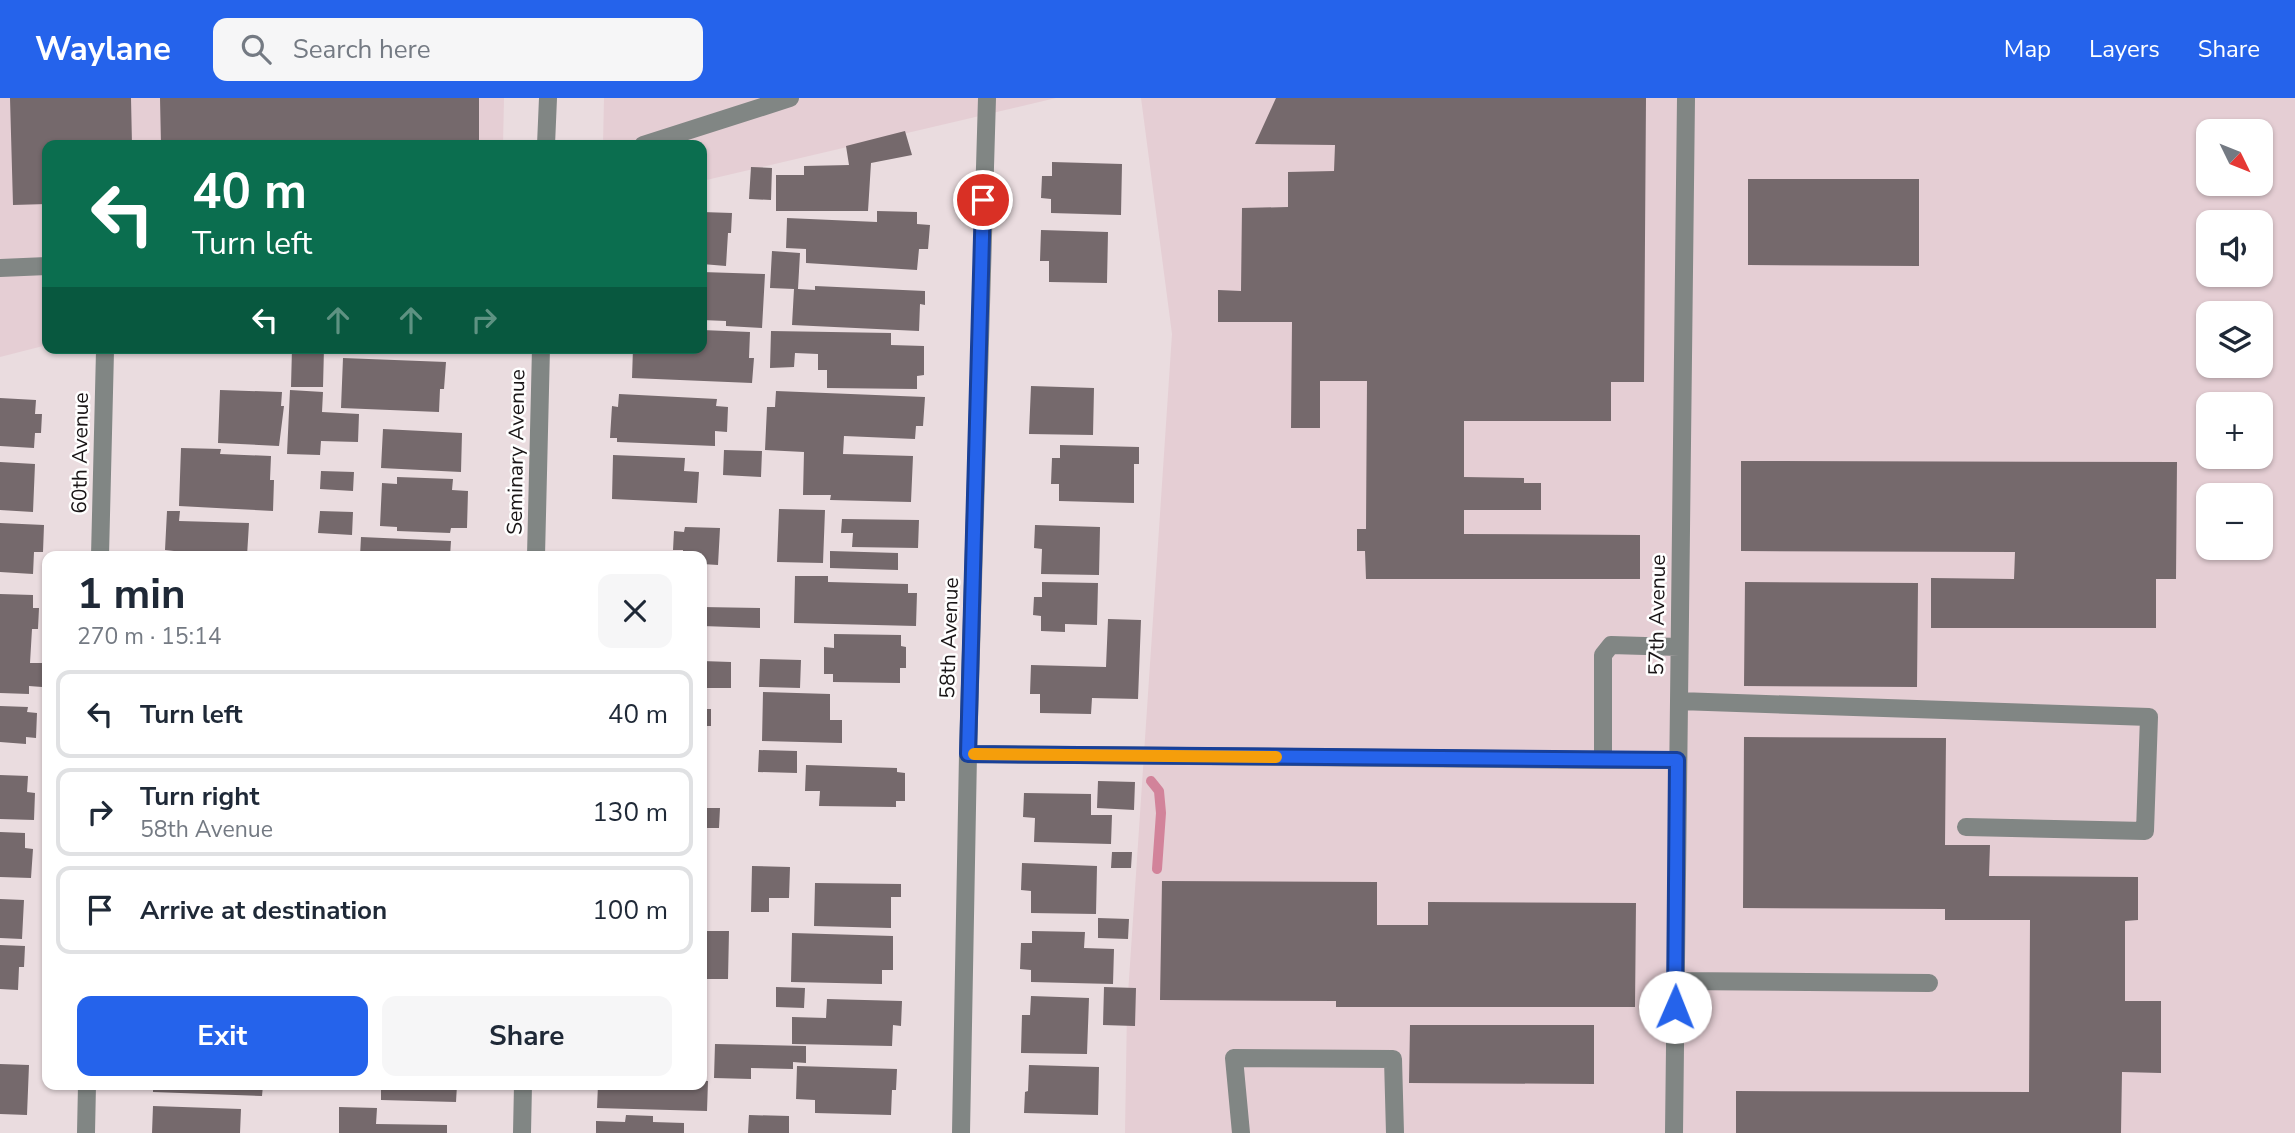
<!DOCTYPE html>
<html lang="en">
<head>
<meta charset="utf-8">
<style>
	:root { --surface:#fff; --page:#f6f6f7; --text:#1f2937; --muted:#747a83; --line:#e0e1e3; --accent:#2563eb }
	body { margin:0; font-family:"Nunito Sans",sans-serif; background:var(--page); color:var(--text); height:100vh; display:flex; flex-direction:column; font-size:26px; white-space:nowrap }
	* { box-sizing:border-box; margin:0 }
	p { font-size:23px; color:var(--muted) }
	.icon { flex:none; width:38px; height:38px; fill:none; stroke:currentColor; stroke-width:2; stroke-linecap:round; stroke-linejoin:round }
	.map { position:relative; flex:1; overflow:hidden }
	.sheet { position:absolute; left:42px; top:453px; width:665px; height:539px; display:flex; flex-direction:column; background:var(--surface); border-radius:14px; box-shadow:0 2px 5px #0004 }
	.sheet>* { flex:none }
	.guide { position:absolute; left:42px; top:42px; width:665px; height:214px; border-radius:14px; box-shadow:0 2px 5px #0004; background:#0b6e4f; color:#fff; overflow:hidden }
	.needle { width:46px; rotate:133deg }
	.buttons { position:absolute; left:2196px; top:21px; display:grid; gap:14px }
	.buttons a { display:grid; place-items:center; width:77px; height:77px; border-radius:14px; background:var(--surface); box-shadow:0 2px 5px #0004; font-size:35px }
	.pin { position:absolute; display:grid; place-items:center; width:60px; height:60px; color:#fff; margin:-30px; border:4px solid #fff; border-radius:50%; box-shadow:0 2px 7px #0007 }
	.me { position:absolute; width:77px; margin:-38px; rotate:1deg; stroke-linejoin:round; filter:drop-shadow(0 0 5px #0008) }
	.turn { display:flex; align-items:center; gap:24px; height:147px; padding:0 35px; font-size:32px }
	.turn .icon { width:91px; height:91px; stroke-width:2.5 }
	.turn b { display:block; font-size:49px; line-height:60px }
	.lanes { display:flex; align-items:center; height:66px; padding:0 35px; background:#0003; justify-content:center; gap:35px; direction:ltr }
	.lanes .off { opacity:.35 }
	.round { display:grid; place-items:center; flex:none; width:74px; height:74px; border-radius:14px; background:var(--page) }
	.headline { display:flex; align-items:center; justify-content:space-between; height:119px; padding:0 35px }
	h1 { font-size:42px; font-weight:700; line-height:52px }
	.primary-button { display:flex; gap:14px; margin-top:auto; padding:14px 35px }
	.primary-button a { flex:1; height:80px; border-radius:14px; background:var(--accent); color:#fff; font-size:28px; font-weight:700; line-height:80px; text-align:center }
	.primary-button a+a { background:var(--page); color:var(--text) }
	ul { padding:0; list-style:none }
	li { display:flex; align-items:center; gap:21px; height:88px; margin:0 14px 10px; padding:0 21px; border:4px solid var(--line); border-radius:14px }
	li div { flex:1 }
	li b { display:block; font-size:26px }
	li em { font-style:normal }
	header { display:flex; align-items:center; gap:42px; box-sizing:border-box; height:98px; padding:0 35px; background:var(--accent); color:#fff }
	header strong { font-size:33px }
	nav { display:flex; gap:38px; margin-inline-start:auto; font-size:24px }
	.search { width:490px; height:63px; background:var(--page); display:flex; align-items:center; gap:18px; box-sizing:border-box; padding:0 24px; border-radius:14px; color:var(--muted); font-size:26px }
	.map>svg:first-child { display:block }
</style>
</head>
<body>
<header>
<strong>Waylane</strong>
<div class="search"><svg class="icon" aria-label="search" viewBox="0 0 24 24"><circle cx="10" cy="10" r="6"/><path d="M15 15l6 6"/></svg>Search here</div>
<nav><a>Map</a><a>Layers</a><a>Share</a></nav>
</header>
<div class="map">
<svg width="2295" height="1035" viewBox="0 0 2295 1035">
	<rect width="100%" height="100%" fill="#eadcdf"/>
	<path fill="#e5ced4" fill-rule="evenodd" d="M0 0H504L503 47H47V247L0 259Z
		M604 0H1056L702 83V47H603Z
		M1141 0H2295V1035H1125L1127 911 1172 236ZM2208 33H2261V86H2208ZM2208 124H2261V177H2208ZM2208 215H2261V268H2208ZM2208 306H2261V359H2208ZM2208 397H2261V450H2208Z"/>
	<g fill="none" stroke-linecap="round" stroke-linejoin="round">
		<path stroke="#d2839a" stroke-width="10" d="M1151 683 1159 693 1161 715 1157 771"/>
	</g>
	<path fill="#75696c" d="M10 0H131L132 47H47V106L13 107Z
		M160 0H479V47H161Z
		M1276 0H1646L1644 284H1611V323H1464V379L1524 380V385H1541V412H1464V436L1640 437V481H1366L1365 453H1357V431H1366L1367 283H1320V330H1291L1292 224H1218V192L1241 193 1242 110 1288 109V74L1334 73 1335 47 1255 46Z
		M905 33 912 57 871 65 868 113H776V77H804V68L849 67 846 48Z
		M1052 64 1122 66 1121 117 1051 115V101L1041 100 1042 78H1052Z
		M751 69 772 70 771 102 749 101Z
		M1748 81H1919V168L1748 167Z
		M877 113 917 114V126L930 127 928 151H919L917 172 806 165V151L786 150 787 120 877 124Z
		M702 114 732 115 731 135H728L726 168 702 166Z
		M1041 132 1108 134 1107 185 1049 184V163H1040Z
		M772 153 800 155 798 191 815 192V188L925 193V207L920 206 919 233 792 227 794 191 770 190Z
		M702 174 765 176 762 230 726 228V223L702 222Z
		M702 232 750 234 749 260H754L752 285 632 280 633 250H702Z
		M771 233 891 235V247L924 248V277L917 278V291L827 290V272H818V256L795 255 794 269 770 270Z
		M292 250H324L323 289H291Z
		M343 260 446 264 444 291H440L439 314 341 310Z
		M1031 288 1094 290 1093 337 1029 336Z
		M220 292 282 294 281 308H284L279 348 218 345Z
		M290 292 323 294 322 314 359 316 358 344 321 343 320 357 287 356Z
		M776 293 925 299 923 328H916L915 341 844 338 843 356 913 358 911 404 830 402 831 397H803L804 354 765 352 767 309H775Z
		M619 296 717 301 716 308 728 309 727 334 715 333V348L617 344V340H610L612 308 618 309Z
		M0 300 36 302 35 316H42L41 335H35L34 350 0 348Z
		M383 331 462 335 461 374 381 370Z
		M1060 347 1139 349V366H1134V405L1059 403V386H1051L1052 360H1060Z
		M181 350 221 351 220 356 271 358 270 382H274L273 413 179 408Z
		M724 352 762 353 761 379 723 377Z
		M613 357 685 360 684 373 699 374 697 405 612 401Z
		M1741 363 2177 364 2176 481H2156V530H1931V480L2014 481 2015 454 1741 453Z
		M0 364 35 366 33 414 0 412Z
		M321 373 354 374 353 393 320 391Z
		M397 379 453 381 452 392 468 393 467 430H451L450 435 397 433V429L380 428 382 385 397 386Z
		M779 411 825 412 823 465 777 464Z
		M167 413H180L179 423 249 425 247 458H174V453L165 452Z
		M320 413 353 414 352 437 318 435Z
		M842 421 919 422 918 450 852 449 853 435H841Z
		M0 425 44 427 43 454H34L33 476 0 474Z
		M1035 427 1100 429 1099 477 1041 476 1042 451 1034 450Z
		M685 429 720 430 718 467 702 466V458H683V452H673L674 433 684 434Z
		M361 439 451 443 450 458H360Z
		M830 453 898 455V472L830 470Z
		M795 478H828V484L908 486V495H917L916 528 794 525Z
		M1042 484 1098 485 1097 527 1065 526V534L1041 533V518L1033 517 1034 499H1042Z
		M1745 484 1918 485 1917 589 1744 588Z
		M0 496 33 497V510H39L38 531H32L30 565H42V589L29 588V596L0 595Z
		M702 509 760 510V530L702 528Z
		M1108 521 1141 522 1138 601 1092 600 1091 616 1040 615V596H1030L1031 567 1106 569Z
		M834 536 901 537V548L906 549V570H900V585L833 584V576H824V549L834 550Z
		M760 561 801 562 800 590 759 589Z
		M702 563 731 564V590H702Z
		M702 594H706V611H711V628H705V641H702Z
		M763 594 830 596V622H842V645L762 643Z
		M0 608 28 609 27 614 37 615 36 640 26 639V646L0 644Z
		M1744 639 1946 640 1945 747H1990L1989 778 2138 779V822L2125 823V903H2161V975L2122 974 2121 1035H1736V993L2029 994 2030 822H1945V811L1743 810Z
		M759 652 797 653V675L758 674Z
		M806 667 897 670V674L905 675V703H896V709L819 708 820 693H805Z
		M0 677 28 678 27 694 35 695 34 722 0 721Z
		M1098 683 1135 684 1134 712 1097 710Z
		M1024 695 1091 696V717H1112L1111 746 1034 744 1035 720 1023 719Z
		M702 710H720L719 730H702Z
		M0 734 25 735V750L33 751 31 780 0 779Z
		M1112 754H1132L1131 770H1111Z
		M1022 765 1097 768 1096 816 1031 815V793L1021 792Z
		M752 768 790 769 789 800H769V814H751Z
		M1162 783 1377 784V827H1428V804L1636 805 1635 909H1336V903L1160 902Z
		M815 785 901 786V799H891V830L814 828Z
		M0 801 24 802 22 841 0 840Z
		M1098 820 1129 821 1128 841 1098 840Z
		M702 833H729L728 881H702Z
		M1032 833 1085 834 1084 850 1114 851 1113 886 1031 884V872L1020 871 1021 845H1032Z
		M792 835 893 838V872H882V886L791 884Z
		M0 847 25 848 24 869H19L18 892 0 891Z
		M776 889 805 890 804 910 776 909Z
		M1104 889 1136 890 1135 928 1103 927Z
		M1031 898 1089 900 1087 956 1021 955 1022 917H1030Z
		M827 901 902 903 901 928 893 927 892 948 792 946V919L826 920Z
		M1410 927H1594V986L1409 985Z
		M715 946 806 948V965L793 964V971L751 970V981L714 980Z
		M0 966 29 967 27 1017 0 1016Z
		M1029 967 1099 969 1098 1017 1024 1015 1025 994 1028 993Z
		M797 968 897 971 896 992H892L891 1017 815 1015V1002L796 1001Z
		M702 983H708L707 1013 597 1010 598 987H702Z
		M153 987H263L262 998 153 994Z
		M381 987H457L456 1004 381 1002Z
		M153 1008 241 1011 240 1035H152Z
		M339 1009 377 1010 376 1026 447 1027V1035H339Z
		M626 1017 653 1018V1024L684 1025V1035H596V1023L625 1024Z
		M749 1017 789 1018V1035H748Z"/>
	<g fill="none" stroke-linecap="round" stroke-linejoin="round">
		<path stroke="#818684" stroke-width="18" d="M546 47 548 0
			M643 47 790 0
			M0 170 47 168
			M100 458 105 253
			M536 458 541 250
			M1679 603 2149 619 2145 733 1966 729
			M968 656 1603 662
			M1677 662H1603V557L1611 547 1679 549
			M1675 883 1929 885
			M86 1035 87 987
			M522 1035 523 987
			M961 1035 968 656 987 0
			M1241 1035 1234 960 1393 961 1395 1035
			M1674 1035 1686 0"/>
	</g>
	<g fill="none" stroke-linecap="round" stroke-linejoin="round">
		<defs>
			<path id="route" d="M983 102 968 656 1677 662 1675 909"/>
		</defs>
		<use href="#route" stroke="#184099" stroke-width="18"/>
		<use href="#route" stroke="#2563eb" stroke-width="12"/>
		<path stroke="#f59e0b" stroke-width="12" d="M974 656 1276 659"/>
	</g>
	<g text-anchor="middle" dominant-baseline="central" stroke-width="5" stroke-linejoin="round" paint-order="stroke">
		<g font-size="21" fill="#191516" stroke="#fff">
			<text transform="translate(516 354) rotate(-89)">Seminary Avenue</text>
			<text transform="translate(80 355) rotate(-89)">60th Avenue</text>
			<text transform="translate(1657 517) rotate(-89)">57th Avenue</text>
			<text transform="translate(949 540) rotate(-88)">58th Avenue</text>
		</g>
	</g>
</svg>
<div class="buttons">
<a><svg class="needle" viewBox="-14 -14 28 28"><path d="M0-13l5 13h-10z" fill="#e53935"/><path d="M0 13l5-13h-10z" fill="#747a83"/></svg></a>
<a><svg class="icon" aria-label="sound" viewBox="0 0 24 24"><path d="M4 9h4l5-4v14l-5-4H4zM17 9q2 3 0 6"/></svg></a>
<a><svg class="icon" aria-label="layers" viewBox="0 0 24 24"><path d="M12 4l9 5-9 5-9-5zM3 14l9 5 9-5"/></svg></a>
<a>+</a>
<a>−</a>
</div>
<div class="pin" style="left:983px;top:102px;background:#d93025"><svg class="icon" aria-label="arrive" viewBox="0 0 24 24"><path d="M6 21V4h12l-3 4 3 4H6"/></svg></div>
<svg class="me" style="left:1675px;top:909px" viewBox="-20 -20 40 40"><circle r="19" fill="#fff"/><path d="M0-13L10 11 0 6-10 11z" fill="#2563eb"/></svg>
<div class="guide">
<div class="turn"><svg class="icon" aria-label="left" viewBox="0 0 24 24"><path d="M17 20v-9H6M10 6l-5 5 5 5"/></svg><div><b>40 m</b>Turn left</div></div>
<div class="lanes"><svg class="icon" aria-label="left" viewBox="0 0 24 24"><path d="M17 20v-9H6M10 6l-5 5 5 5"/></svg><svg class="icon off" aria-label="ahead" viewBox="0 0 24 24"><path d="M12 20V5M6 11l6-6 6 6"/></svg><svg class="icon off" aria-label="ahead" viewBox="0 0 24 24"><path d="M12 20V5M6 11l6-6 6 6"/></svg><svg class="icon off" aria-label="right" viewBox="0 0 24 24"><path d="M7 20v-9h11M14 6l5 5-5 5"/></svg></div>
</div>
<section class="sheet">
<div class="headline"><div><h1>1 min</h1><p>270 m · 15:14</p></div><a class="round"><svg class="icon" aria-label="close" viewBox="0 0 24 24"><path d="M6 6l12 12M18 6L6 18"/></svg></a></div>
<ul>
<li><svg class="icon" aria-label="left" viewBox="0 0 24 24"><path d="M17 20v-9H6M10 6l-5 5 5 5"/></svg><div><b>Turn left</b></div><em>40 m</em></li>
<li><svg class="icon" aria-label="right" viewBox="0 0 24 24"><path d="M7 20v-9h11M14 6l5 5-5 5"/></svg><div><b>Turn right</b><p>58th Avenue</p></div><em>130 m</em></li>
<li><svg class="icon" aria-label="arrive" viewBox="0 0 24 24"><path d="M6 21V4h12l-3 4 3 4H6"/></svg><div><b>Arrive at destination</b></div><em>100 m</em></li>
</ul>
<div class="primary-button"><a>Exit</a><a>Share</a></div>
</section>
</div>
</body>
</html>
